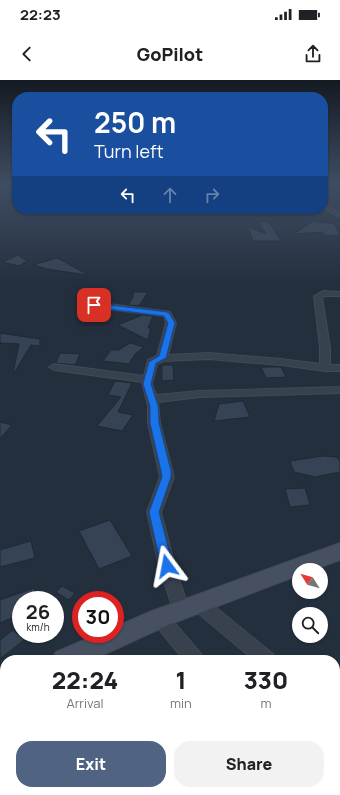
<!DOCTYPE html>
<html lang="en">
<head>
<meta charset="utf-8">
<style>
	:root { --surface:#fff; --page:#f2f2f2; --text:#202124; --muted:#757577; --accent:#506383 }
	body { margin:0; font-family:Manrope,sans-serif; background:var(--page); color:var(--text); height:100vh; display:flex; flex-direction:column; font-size:15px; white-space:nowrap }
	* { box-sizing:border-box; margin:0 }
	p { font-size:13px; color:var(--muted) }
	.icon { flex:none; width:22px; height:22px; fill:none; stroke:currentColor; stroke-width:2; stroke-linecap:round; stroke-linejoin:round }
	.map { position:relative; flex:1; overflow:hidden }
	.drawer { position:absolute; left:0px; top:575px; width:340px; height:140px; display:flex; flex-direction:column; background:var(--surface); border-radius:16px 16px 0 0; box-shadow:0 1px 3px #0004 }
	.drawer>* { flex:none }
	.guide { position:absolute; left:12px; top:12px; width:316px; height:122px; border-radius:16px; box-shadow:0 1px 3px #0004; background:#1a4fa0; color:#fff; overflow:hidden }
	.needle { width:26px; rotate:307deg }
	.tools { position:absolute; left:292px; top:483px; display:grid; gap:8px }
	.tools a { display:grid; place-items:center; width:36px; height:36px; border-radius:50%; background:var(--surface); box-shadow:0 1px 3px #0004; font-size:20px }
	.speed { position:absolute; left:12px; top:511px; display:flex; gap:8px; font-size:20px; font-weight:700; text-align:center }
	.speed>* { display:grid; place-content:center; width:52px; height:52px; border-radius:50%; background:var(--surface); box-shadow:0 1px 3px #0004; line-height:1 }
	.speed small { font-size:10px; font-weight:400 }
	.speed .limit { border:6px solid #d22; background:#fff; color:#111 }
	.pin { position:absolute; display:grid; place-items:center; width:34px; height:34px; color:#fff; margin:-17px; border-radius:8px; box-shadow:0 2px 6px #0006 }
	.me { position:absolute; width:44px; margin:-22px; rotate:347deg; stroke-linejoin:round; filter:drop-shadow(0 0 3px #0008) }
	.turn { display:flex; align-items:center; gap:14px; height:84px; padding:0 16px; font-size:18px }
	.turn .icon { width:52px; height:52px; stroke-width:2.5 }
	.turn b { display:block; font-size:28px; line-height:34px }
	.lanes { display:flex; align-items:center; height:38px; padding:0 16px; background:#0003; justify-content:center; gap:20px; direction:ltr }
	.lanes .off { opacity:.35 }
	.eta { display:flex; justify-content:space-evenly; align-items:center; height:68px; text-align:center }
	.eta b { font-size:24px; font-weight:800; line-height:28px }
	.button { display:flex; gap:8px; margin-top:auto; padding:8px 16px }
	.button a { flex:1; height:46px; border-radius:16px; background:var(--accent); color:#fff; font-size:16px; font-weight:800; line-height:46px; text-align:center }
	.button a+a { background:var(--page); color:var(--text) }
	.status { display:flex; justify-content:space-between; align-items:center; height:28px; padding:0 20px; background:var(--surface); direction:ltr }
	.status svg { height:11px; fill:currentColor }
	header { display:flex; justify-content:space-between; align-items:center; height:52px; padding:0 16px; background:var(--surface); font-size:18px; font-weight:800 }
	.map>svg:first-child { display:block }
</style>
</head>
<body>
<div class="status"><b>22:23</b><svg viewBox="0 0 49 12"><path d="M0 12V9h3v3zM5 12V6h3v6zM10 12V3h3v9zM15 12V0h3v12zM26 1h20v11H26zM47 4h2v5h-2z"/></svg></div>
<header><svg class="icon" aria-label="back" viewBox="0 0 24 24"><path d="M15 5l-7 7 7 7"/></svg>GoPilot<svg class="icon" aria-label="share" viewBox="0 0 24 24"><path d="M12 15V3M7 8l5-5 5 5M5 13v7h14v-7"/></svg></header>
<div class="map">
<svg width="340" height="715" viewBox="0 0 340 715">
	<rect width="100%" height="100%" fill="#242f3e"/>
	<path fill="#364354" stroke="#1f2835" d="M313 141 335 144 340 156 324 155 323 152 294 154Z
		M258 142H269L281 161H253L247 146 266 154Z
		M18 175 27 181 19 186 2 182Z
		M57 178 87 194V195L47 189 33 185Z
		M133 212H148L139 226 128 225 133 217Z
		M142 235 153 236 148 248H151L148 260 118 245Z
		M0 253 40 259V266L31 265 14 293H13L19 264 0 263Z
		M130 263 144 267 135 274 129 284 103 281 111 270H119Z
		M60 273 80 274 75 285 56 283Z
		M162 285H173L174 300 162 301Z
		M261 287H281L286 297 266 298Z
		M115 301 132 303 118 332 133 335 122 351 97 346 121 317 108 315Z
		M243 321 250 337 214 341 219 324Z
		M0 342 12 345 0 359Z
		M323 376 336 377 340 381V392L315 397 294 392 290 381Z
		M305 408 310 425 290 427 285 409Z
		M110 440 132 476 99 489 79 451Z
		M31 461 35 478 0 487V470Z
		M62 506 75 513 69 520 56 512Z
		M34 508 38 520H21V534L0 543V520Z
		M13 550 24 560 0 579V560Z"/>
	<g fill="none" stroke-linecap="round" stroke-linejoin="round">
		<defs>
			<path id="street" d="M323 124 340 133V137L323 128Z
				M323 211 340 212V216H325L322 217 330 268V285H340V291H325L281 285 209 279 164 281 157 284 152 304 156 315 200 311 340 307V313L200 317 158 322 160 343 174 397 161 432 175 486 189 530 187 535 181 537 175 535 159 486 147 432 160 397 148 343V326L142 302 54 290 49 287 54 284 144 296 148 280 157 276 166 243 164 236 91 227 90 225 94 222 170 232 176 243 168 275 209 273 281 279 320 284V268L314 216Z
				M198 516 204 518 273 574 276 580H254L192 528 190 523 192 518Z
				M160 531 166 533 201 574 204 580H184L154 543 152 538 154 533Z
				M335 629 340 632V654L335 652Z
				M246 710H268L269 715H247Z"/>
			<path id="secondary" d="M340 463V480L313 490H299V495L168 545 92 580H52L56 572 98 554H115V547L152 531Z
				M5 594V619L0 621V596Z"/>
		</defs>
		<use href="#street" stroke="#414a57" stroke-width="2"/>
		<use href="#secondary" stroke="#414a57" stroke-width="2"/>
		<use href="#street" fill="#38414e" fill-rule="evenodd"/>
		<use href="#secondary" fill="#465061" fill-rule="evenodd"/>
	</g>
	<linearGradient id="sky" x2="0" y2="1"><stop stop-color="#141a22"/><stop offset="0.51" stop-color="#3f4d63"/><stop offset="1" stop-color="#3f4d63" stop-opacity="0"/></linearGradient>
	<rect width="340" height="203" fill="url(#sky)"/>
	<path fill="#1a73e8" stroke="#114b97" d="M94 223 167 232 169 233 175 243 166 278 156 283 151 304 158 326 159 343 171 391V397L159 432 173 486 171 489 167 490 163 489 161 486 149 432 162 397 161 391 150 343V326L143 304 149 282 159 276 168 243 164 236 92 227 91 225Z"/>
</svg>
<div class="tools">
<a><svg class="needle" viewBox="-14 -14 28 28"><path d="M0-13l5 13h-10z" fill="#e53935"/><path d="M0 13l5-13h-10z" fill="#757577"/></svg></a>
<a><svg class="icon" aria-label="search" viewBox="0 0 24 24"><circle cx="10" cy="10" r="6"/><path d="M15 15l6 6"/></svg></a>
</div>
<div class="speed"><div>26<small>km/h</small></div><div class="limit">30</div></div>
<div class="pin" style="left:94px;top:225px;background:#d93025"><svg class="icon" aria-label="arrive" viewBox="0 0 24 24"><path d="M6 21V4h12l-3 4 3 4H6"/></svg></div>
<svg class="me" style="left:167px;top:486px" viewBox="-20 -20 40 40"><path d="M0-17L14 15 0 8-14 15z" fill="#1a73e8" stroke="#fff" stroke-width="4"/></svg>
<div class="guide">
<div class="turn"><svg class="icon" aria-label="left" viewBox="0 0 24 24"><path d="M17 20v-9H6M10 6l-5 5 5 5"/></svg><div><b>250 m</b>Turn left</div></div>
<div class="lanes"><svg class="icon" aria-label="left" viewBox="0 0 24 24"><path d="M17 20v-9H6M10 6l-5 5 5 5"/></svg><svg class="icon off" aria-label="ahead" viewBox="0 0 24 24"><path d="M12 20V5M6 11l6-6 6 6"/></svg><svg class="icon off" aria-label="right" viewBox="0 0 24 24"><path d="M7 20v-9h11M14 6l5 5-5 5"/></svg></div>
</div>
<section class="drawer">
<div class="eta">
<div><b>22:24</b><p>Arrival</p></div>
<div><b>1</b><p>min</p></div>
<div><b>330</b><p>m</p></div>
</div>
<div class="button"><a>Exit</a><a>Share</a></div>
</section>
</div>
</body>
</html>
